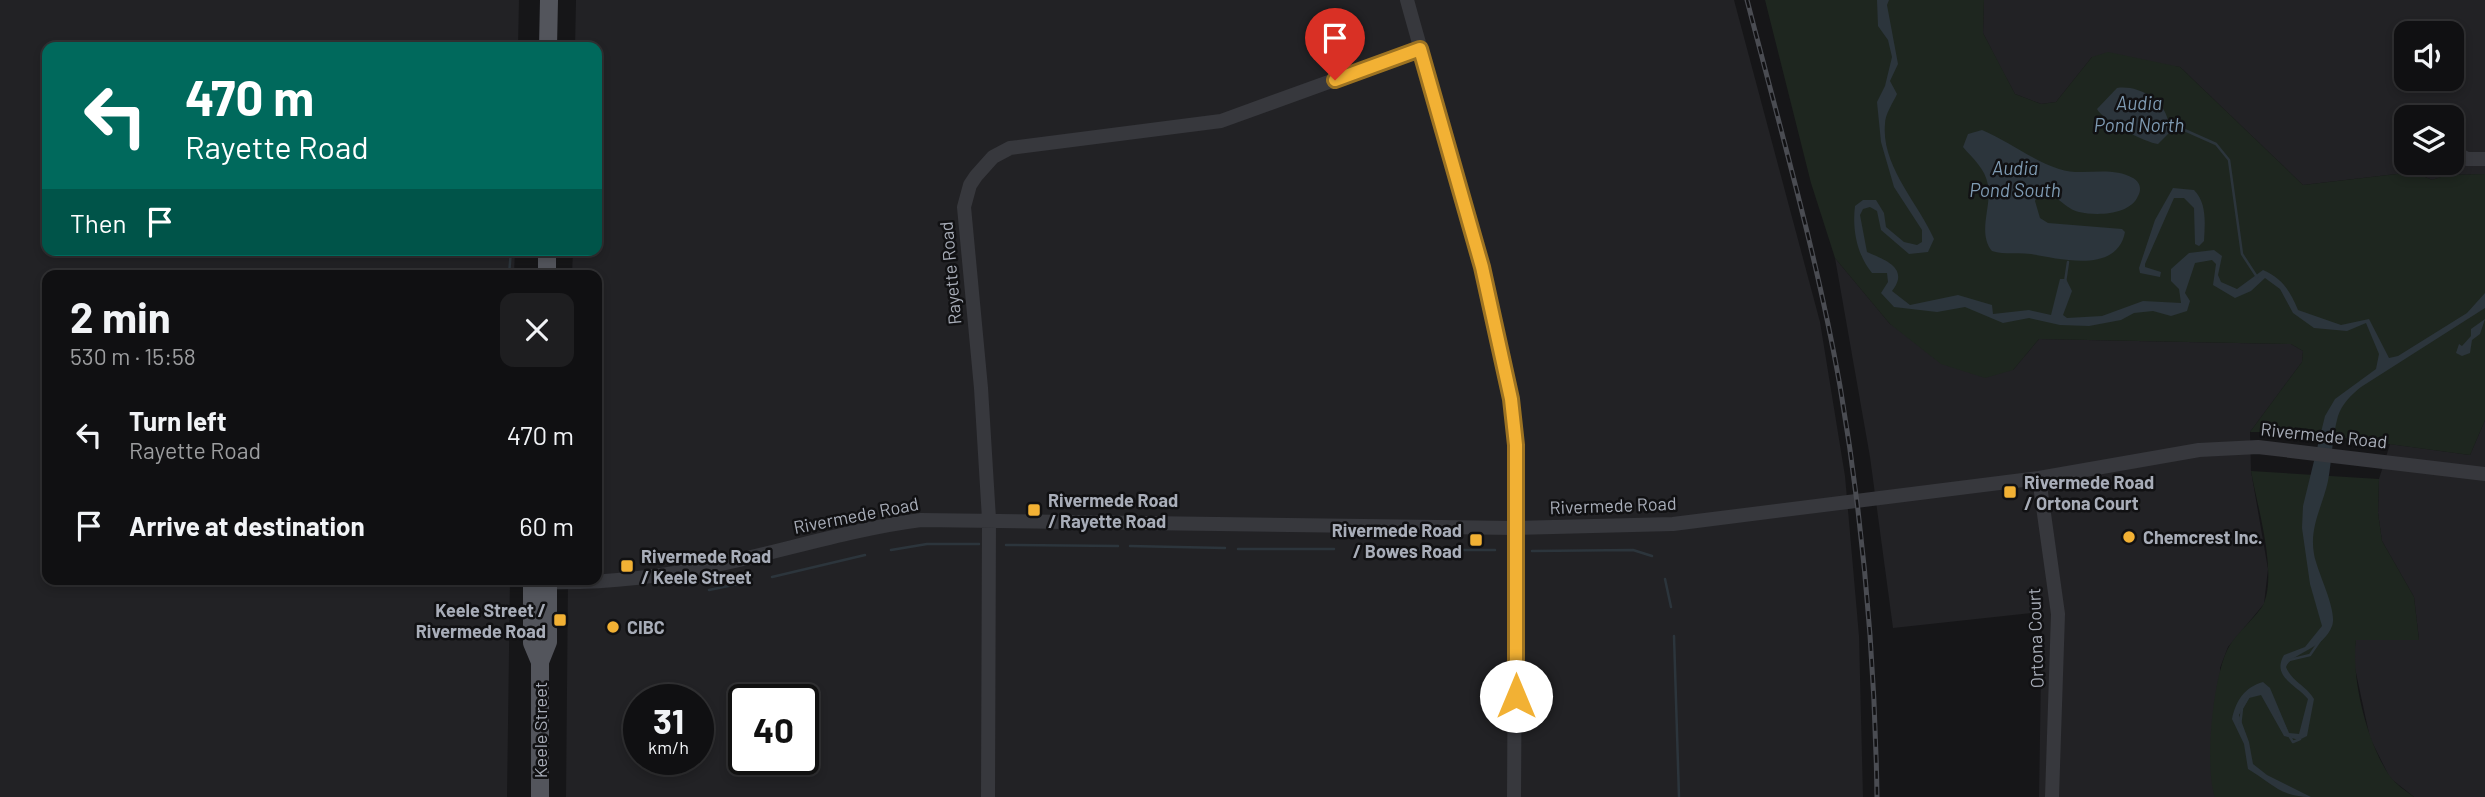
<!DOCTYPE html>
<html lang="en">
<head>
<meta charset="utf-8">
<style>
	:root { --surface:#101012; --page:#1e1e20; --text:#f1f3f6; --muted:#9c9d9f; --line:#303032 }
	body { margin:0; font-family:Barlow,sans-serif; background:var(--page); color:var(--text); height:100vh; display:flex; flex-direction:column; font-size:26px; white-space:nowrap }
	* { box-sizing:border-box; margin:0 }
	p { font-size:23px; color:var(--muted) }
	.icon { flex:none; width:38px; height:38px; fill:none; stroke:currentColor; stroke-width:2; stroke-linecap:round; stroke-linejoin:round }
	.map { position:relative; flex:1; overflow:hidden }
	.panel { position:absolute; left:42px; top:270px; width:560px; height:315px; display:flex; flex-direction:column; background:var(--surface); border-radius:14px; box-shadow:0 4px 10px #0003,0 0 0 2px var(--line) }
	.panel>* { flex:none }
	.hud { position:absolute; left:42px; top:42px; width:560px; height:214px; border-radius:14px; box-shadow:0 4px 10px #0003,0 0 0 2px var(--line); background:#00695c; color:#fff; overflow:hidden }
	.fabs { position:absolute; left:2394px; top:21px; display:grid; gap:14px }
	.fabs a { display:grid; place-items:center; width:70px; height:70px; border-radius:14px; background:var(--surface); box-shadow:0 4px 10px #0003,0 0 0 2px var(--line); font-size:35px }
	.speed { position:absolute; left:623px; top:684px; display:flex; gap:14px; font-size:35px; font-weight:700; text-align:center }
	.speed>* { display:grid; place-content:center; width:91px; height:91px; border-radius:50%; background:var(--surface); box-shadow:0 4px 10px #0003,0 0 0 2px var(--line); line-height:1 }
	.speed small { font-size:18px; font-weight:400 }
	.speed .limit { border:4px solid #111; border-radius:10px; background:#fff; color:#111 }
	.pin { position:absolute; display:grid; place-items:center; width:60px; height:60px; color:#fff; margin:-72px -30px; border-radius:50% 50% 50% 0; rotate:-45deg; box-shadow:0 0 7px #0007 }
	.pin .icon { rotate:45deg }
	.me { position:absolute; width:77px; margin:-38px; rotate:0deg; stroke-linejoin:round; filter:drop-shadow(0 0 5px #0008) }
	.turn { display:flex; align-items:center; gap:24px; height:147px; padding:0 28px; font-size:32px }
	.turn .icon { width:91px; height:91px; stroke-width:2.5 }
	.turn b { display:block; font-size:49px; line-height:60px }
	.then { display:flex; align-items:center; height:66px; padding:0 28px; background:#0003; gap:14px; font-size:26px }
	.round { display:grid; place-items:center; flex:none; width:74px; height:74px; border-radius:14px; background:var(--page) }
	.overview { display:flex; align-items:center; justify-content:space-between; height:119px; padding:0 28px }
	h1 { font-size:42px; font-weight:700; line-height:52px }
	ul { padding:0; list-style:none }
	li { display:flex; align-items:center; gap:21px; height:91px; padding:0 28px }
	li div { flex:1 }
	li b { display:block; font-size:26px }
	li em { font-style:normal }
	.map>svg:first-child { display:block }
</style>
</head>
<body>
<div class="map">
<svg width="2485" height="797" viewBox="0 0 2485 797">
	<rect width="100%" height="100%" fill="#161618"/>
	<path fill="#222225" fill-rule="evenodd" d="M0 0H519L518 47H47V250H515L514 275H47V579H510L507 797H0Z
		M576 0H1734L1820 322 1845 476 1859 636 1863 797H566L568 579H597V275H572L573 250H597V47H575ZM639 700H698V760H639ZM744 700H803V760H744Z
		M1984 0H2485V174L2448 175 2432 180 2414 172 2303 185 2180 67 2092 57 2056 102 2041 104 2015 94 2002 70 1983 33ZM2406 33H2452V79H2406ZM2406 117H2452V163H2406Z
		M1835 258 1890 324 2013 370 2039 339 2291 344 2303 351 2302 362 2250 432 2251 471 2268 569 2264 604 2228 647 2220 668 2222 797H2039L2042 612 1893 628 1870 457Z
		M2485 420V797H2414L2390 778 2370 738 2353 659 2356 640H2419L2414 597 2382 541 2378 513 2379 479 2390 444 2470 455Z"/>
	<path fill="#1e261f" d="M1765 0H1984L1983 33 2015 94 2041 104 2056 102 2092 57 2108 52 2180 67 2303 185 2414 172 2432 180 2447 175 2485 174V420L2470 455 2300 432H2250L2302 362 2303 351 2291 344 2039 339 2013 370 1985 378 1941 364 1890 324 1835 258 1811 183Z
		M2251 471 2379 479 2378 513 2382 541 2414 597 2419 640H2356C2351 679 2367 742 2389 775 2395 784 2406 791 2414 797H2215C2204 768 2213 671 2230 645 2237 633 2260 613 2264 603 2277 571 2257 505 2251 471Z"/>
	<path fill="#2c353c" d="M1877 0H1889L1887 5 1898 64 1890 81 1897 94C1893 103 1885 114 1885 124 1881 166 1919 204 1934 239L1928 252 1909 254 1881 230 1877 211 1870 207 1863 209 1860 215 1867 252C1885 260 1910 268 1892 291L1910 305 1958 295 1992 305 1993 314 2029 310 2051 315 2060 279H2066L2072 291 2063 315 2067 318 2102 316 2143 301 2181 303 2179 289 2171 281V269L2189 253 2214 250 2222 256 2218 275 2221 282 2237 289 2263 270C2283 279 2290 291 2298 310L2341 325 2369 319 2389 358 2398 356 2467 313 2485 293V308L2361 387C2351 395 2342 404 2338 416 2332 437 2332 460 2328 481 2323 505 2309 527 2314 554 2317 572 2338 611 2332 626 2324 649 2291 653 2286 667 2292 682 2306 685 2314 699L2307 736 2299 740 2284 736 2261 695 2249 698 2239 715 2249 742 2253 764 2267 775 2311 797C2280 797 2272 783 2248 769L2244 744 2232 719C2236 700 2245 687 2263 682L2270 688 2289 733 2299 734 2308 699C2297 685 2271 677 2284 655L2305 647 2322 626 2310 584 2302 528 2303 506 2325 416 2335 399 2376 369 2379 354 2366 323 2347 331 2314 328 2293 313 2280 289 2265 278 2251 291 2235 298 2213 285 2216 264 2212 260 2195 263 2185 293 2190 301 2187 311 2171 316 2153 311 2134 313 2121 320 2089 326 2060 325 2029 318 2003 323 1965 307 1937 312 1894 307 1881 293 1888 282 1887 273H1872C1857 255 1852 229 1855 206L1863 200H1876L1884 213 1886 227 1904 242 1917 245 1922 242V230L1894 187 1881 142 1877 102 1885 86 1892 57 1888 40 1878 26Z
		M2117 88C2138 85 2163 99 2168 120L2180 126 2178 132 2168 134 2158 144C2146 143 2102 120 2097 109Z
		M1982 130C2008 141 2032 160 2059 169 2082 177 2110 165 2133 178 2140 182 2142 189 2138 196 2130 215 2097 216 2079 212 2062 208 2056 189 2037 196L2035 201 2040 218 2048 223 2122 229 2125 232C2117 274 2061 259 2031 254 2018 252 2005 255 1992 251 1977 233 1992 206 1988 185 1985 168 1973 159 1963 147L1968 134Z
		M2173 188 2194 190C2207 203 2205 223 2204 241L2199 246 2195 244 2194 208 2184 198H2174L2145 264V267L2161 272 2160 277 2140 273 2139 268 2155 220Z
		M2485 319 2480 334 2472 340 2470 353 2462 356 2456 353 2459 344 2462 346 2471 336V329Z"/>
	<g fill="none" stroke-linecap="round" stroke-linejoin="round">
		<path stroke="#2c353c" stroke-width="2.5" d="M2180 128 2216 144 2229 160 2242 254 2257 277
			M509 275 511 250
			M2065 282 2068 262
			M1006 545 1118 546
			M1130 546 1225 548
			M1238 549H1334
			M891 550 927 544H979
			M1369 550H1495
			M1532 551 1633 550 1652 556
			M772 577 865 555
			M1665 579 1671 607
			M709 590 752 581
			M1674 636 1679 797
			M2289 660 2310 655 2321 639
			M2278 712 2287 732
			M2240 726 2242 708 2249 696
			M2290 737 2293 742 2300 739"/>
		<path stroke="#37383d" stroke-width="14" d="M1407 0C1447 147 1499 293 1516 445L1514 797
			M2452 151 2467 159H2485
			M2039 478 2058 614 2052 797
			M540 582C597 584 660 577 716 565 784 551 851 529 921 520L1515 528 1673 524 2039 478 2199 450 2258 447 2485 474
			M988 797 989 519 981 388 964 207 970 185 976 176 993 157 1010 148 1221 121 1420 49"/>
		<path stroke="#53555c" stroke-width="18" d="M548 47 549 0
			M547 275V250
			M532 579V643L540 662V797
			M540 662 548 642V579"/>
		<defs>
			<path id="rail" d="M1747 0C1780 128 1817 256 1840 386 1863 521 1875 660 1877 797"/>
		</defs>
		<use href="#rail" stroke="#4a4c52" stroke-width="5"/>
		<use href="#rail" stroke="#111113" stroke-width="2.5" stroke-dasharray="8" stroke-linecap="butt"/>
	</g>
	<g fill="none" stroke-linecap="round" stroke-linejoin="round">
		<defs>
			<path id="route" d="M1335 80 1420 49 1482 267 1511 399 1516 445V696"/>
		</defs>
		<use href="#route" stroke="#9d7322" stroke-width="18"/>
		<use href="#route" stroke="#f2b134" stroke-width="12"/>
	</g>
	<g fill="#f2b134" stroke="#111113" stroke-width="2.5">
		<rect x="2003" y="485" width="14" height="14" rx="3.5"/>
		<rect x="1027" y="503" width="14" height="14" rx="3.5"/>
		<circle cx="2129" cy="537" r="7"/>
		<rect x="1469" y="533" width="14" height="14" rx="3.5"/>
		<rect x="620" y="559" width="14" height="14" rx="3.5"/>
		<rect x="553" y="613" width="14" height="14" rx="3.5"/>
		<circle cx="613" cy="627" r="7"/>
	</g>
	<g text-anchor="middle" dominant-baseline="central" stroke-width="5" stroke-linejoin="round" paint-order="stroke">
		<g font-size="18" fill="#a8adb8" stroke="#111113">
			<text transform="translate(950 273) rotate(-95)">Rayette Road</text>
			<text transform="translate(2324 435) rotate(6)">Rivermede Road</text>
			<text transform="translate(1613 505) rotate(-2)">Rivermede Road</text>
			<text transform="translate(856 515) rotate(-11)">Rivermede Road</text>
			<text transform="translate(2035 638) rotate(-92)">Ortona Court</text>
			<text transform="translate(540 730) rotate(-90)">Keele Street</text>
		</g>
		<g font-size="18" font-weight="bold" fill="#a8adb8" stroke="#111113" text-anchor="start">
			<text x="2024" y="482">Rivermede Road<tspan x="2024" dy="21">/ Ortona Court</tspan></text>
			<text x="1048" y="500">Rivermede Road<tspan x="1048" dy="21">/ Rayette Road</tspan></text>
			<text x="1462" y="530" text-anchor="end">Rivermede Road<tspan x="1462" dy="21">/ Bowes Road</tspan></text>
			<text x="2143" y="537">Chemcrest Inc.</text>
			<text x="641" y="556">Rivermede Road<tspan x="641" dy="21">/ Keele Street</tspan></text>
			<text x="546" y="610" text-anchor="end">Keele Street /<tspan x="546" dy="21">Rivermede Road</tspan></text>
			<text x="627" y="627">CIBC</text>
		</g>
		<g font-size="19" font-style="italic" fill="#7f9bb3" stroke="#111113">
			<text x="2139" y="102">Audia<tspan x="2139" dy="22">Pond North</tspan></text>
			<text x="2015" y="167">Audia<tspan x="2015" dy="22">Pond South</tspan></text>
		</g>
	</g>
</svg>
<div class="fabs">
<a><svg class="icon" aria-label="sound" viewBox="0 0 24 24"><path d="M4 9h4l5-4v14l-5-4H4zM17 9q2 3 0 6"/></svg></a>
<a><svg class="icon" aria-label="layers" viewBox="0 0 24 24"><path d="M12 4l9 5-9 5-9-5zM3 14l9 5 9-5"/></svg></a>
</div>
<div class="speed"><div>31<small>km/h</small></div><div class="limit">40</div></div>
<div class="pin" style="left:1335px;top:80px;background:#d93025"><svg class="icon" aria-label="arrive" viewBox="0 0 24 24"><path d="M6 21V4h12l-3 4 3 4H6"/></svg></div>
<svg class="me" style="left:1516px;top:696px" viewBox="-20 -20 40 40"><circle r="19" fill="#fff"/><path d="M0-13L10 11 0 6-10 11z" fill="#f2b134"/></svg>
<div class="hud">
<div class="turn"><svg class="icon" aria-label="left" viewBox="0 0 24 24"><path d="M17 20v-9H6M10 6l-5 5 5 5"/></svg><div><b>470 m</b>Rayette Road</div></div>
<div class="then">Then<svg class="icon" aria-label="arrive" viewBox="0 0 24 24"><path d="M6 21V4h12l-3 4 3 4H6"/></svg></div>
</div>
<section class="panel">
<div class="overview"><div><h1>2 min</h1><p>530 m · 15:58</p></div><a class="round"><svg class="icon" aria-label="close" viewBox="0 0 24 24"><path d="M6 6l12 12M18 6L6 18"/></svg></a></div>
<ul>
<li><svg class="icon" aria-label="left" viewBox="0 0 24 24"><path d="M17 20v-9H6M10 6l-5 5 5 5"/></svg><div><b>Turn left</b><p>Rayette Road</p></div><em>470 m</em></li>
<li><svg class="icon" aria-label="arrive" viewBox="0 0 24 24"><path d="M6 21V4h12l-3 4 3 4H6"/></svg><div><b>Arrive at destination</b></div><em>60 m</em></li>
</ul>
</section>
</div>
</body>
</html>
